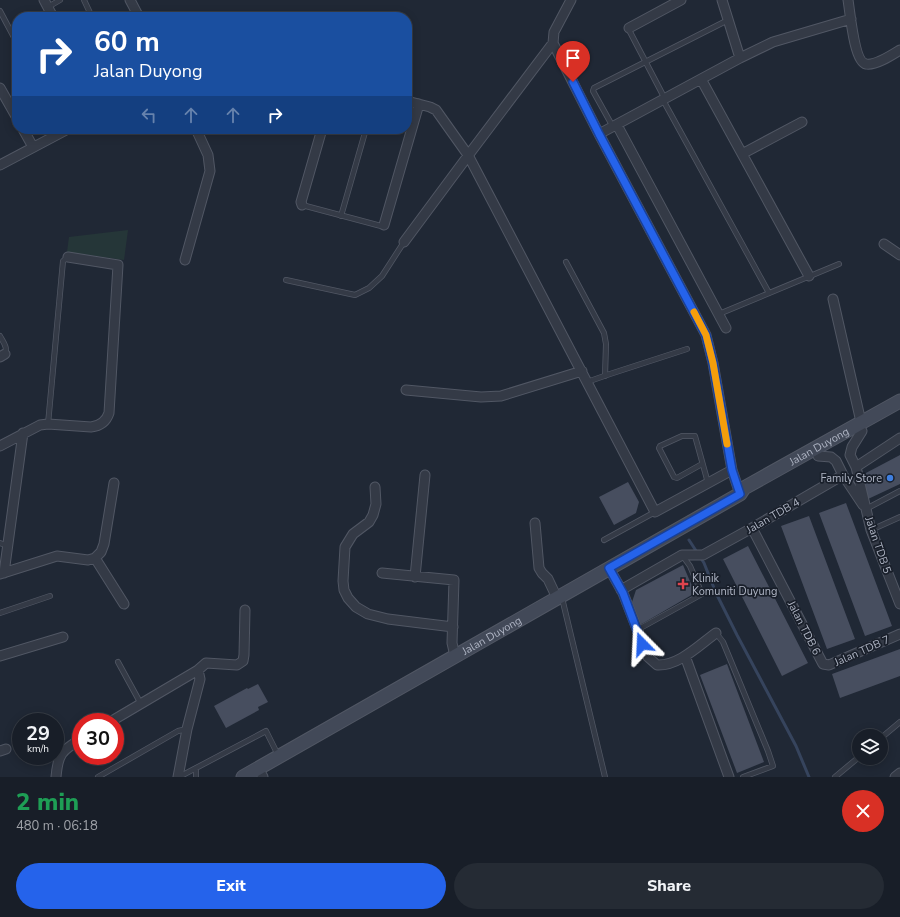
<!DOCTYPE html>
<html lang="en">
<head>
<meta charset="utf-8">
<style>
	:root { --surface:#181e28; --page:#252b34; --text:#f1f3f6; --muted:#9fa2a8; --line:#363c45; --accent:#2563eb }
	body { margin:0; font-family:"Nunito Sans",sans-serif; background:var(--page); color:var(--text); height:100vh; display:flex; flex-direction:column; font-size:15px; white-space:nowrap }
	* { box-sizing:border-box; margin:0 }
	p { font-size:13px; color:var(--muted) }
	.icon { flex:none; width:22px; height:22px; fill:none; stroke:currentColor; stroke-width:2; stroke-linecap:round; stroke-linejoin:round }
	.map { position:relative; height:777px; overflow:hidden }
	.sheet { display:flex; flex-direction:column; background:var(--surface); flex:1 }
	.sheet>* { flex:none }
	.hud { position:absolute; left:12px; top:12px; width:400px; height:122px; border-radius:16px; box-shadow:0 2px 10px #0003,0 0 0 1px var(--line); background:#1a4fa0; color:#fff; overflow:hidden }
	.fabs { position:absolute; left:852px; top:729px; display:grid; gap:8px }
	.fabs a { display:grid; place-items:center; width:36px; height:36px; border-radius:50%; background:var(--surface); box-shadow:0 2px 10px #0003,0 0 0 1px var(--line); font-size:20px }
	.speed { position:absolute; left:12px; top:713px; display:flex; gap:8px; font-size:20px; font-weight:700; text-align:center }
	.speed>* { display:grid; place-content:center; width:52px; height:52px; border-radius:50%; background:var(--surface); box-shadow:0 2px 10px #0003,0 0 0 1px var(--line); line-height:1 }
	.speed small { font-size:10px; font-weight:400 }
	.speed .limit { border:6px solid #d22; background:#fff; color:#111 }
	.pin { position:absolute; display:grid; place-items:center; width:34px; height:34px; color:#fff; margin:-41px -17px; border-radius:50% 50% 50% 0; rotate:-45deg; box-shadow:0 0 4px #0007 }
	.pin .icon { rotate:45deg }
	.me { position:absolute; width:44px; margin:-22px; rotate:339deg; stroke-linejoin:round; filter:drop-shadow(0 0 3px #0008) }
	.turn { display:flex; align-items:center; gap:14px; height:84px; padding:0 16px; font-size:18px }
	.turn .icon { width:52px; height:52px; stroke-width:2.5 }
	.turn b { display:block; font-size:28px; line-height:34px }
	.lanes { display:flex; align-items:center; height:38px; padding:0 16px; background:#0003; justify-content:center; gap:20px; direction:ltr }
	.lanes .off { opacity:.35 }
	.round { display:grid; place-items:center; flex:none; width:42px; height:42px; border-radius:21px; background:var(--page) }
	.summary { display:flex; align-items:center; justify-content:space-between; height:68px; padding:0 16px }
	h1 { font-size:24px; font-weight:800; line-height:30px; color:#1e9e55 }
	.primary-button { display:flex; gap:8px; margin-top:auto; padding:8px 16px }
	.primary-button a { flex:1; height:46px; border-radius:24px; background:var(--accent); color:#fff; font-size:16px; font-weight:800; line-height:46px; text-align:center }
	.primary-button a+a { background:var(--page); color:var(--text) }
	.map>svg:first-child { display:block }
</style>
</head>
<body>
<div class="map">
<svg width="900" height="777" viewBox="0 0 900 777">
	<rect width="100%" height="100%" fill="#202835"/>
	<path fill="#253638" d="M128 230 124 260 67 252 69 237Z"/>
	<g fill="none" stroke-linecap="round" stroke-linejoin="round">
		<path stroke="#36445d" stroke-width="3" d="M689 540 704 563 716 593 737 635 796 746 809 777"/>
	</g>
	<path fill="#474e5f" d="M900 455V484L868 499 862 486 864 474Z
		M628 482 639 502 636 513 614 525 599 497Z
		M846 503 892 626 865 636 819 513Z
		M809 516 855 639 827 649 781 526Z
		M748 546 808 663 782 676 723 559Z
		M683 565 695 593 640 625 632 602 636 590Z
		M900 649V676L840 698 832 674Z
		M727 664 764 762 737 773 700 675Z
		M258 684 268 702 258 707 259 710 226 728 214 706 247 688 248 689Z"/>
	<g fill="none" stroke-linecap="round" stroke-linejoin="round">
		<defs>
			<path id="lane" d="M84 0 92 17
				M48 7 60 0
				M0 11 17 43
				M629 28V30L665 99
				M663 100 769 293
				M613 127 593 91 594 88 728 20
				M302 205 381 226 384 225
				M341 216 366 129
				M566 262 604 333 606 344 605 376
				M286 280 355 295 369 288 382 276 404 242
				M719 314 839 264
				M0 336C3 342 8 347 5 354
				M587 382 610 374 687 349
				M48 424 63 261 68 257
				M702 464 677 478 674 477 659 448 660 446 682 436H695L708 483
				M866 509 900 491
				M871 530 900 517
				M604 540 655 512
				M0 543 8 546
				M562 598 605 777
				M0 613 50 596
				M637 630 702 594 690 566 682 555
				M716 633 723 642 768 751 773 766 743 777
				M118 662 141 704
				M881 738 900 722
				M98 777 178 731 187 729
				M179 777 266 731 278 755
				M196 777V768
				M835 777 859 757"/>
			<path id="street" d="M44 0 53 17
				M130 0 139 17
				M571 0 554 32 553 43 599 134 706 335 713 363 732 470 740 494
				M722 0 740 58
				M848 0C850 11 854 62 866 64 875 66 892 55 900 50
				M629 28 681 0
				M701 79 809 276
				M0 88 17 118
				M407 101 430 107 436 110 468 155 655 512 732 470
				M617 125 726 328
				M23 129 33 147
				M599 134 740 58 773 42 851 19
				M742 154 802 122
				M0 165 68 129
				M302 205 301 202 322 129
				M384 225 419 104
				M404 242 473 149 553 43
				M884 244 900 255
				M185 260 210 171 208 155 196 129
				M833 299 861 422
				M0 357 5 354
				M406 390 481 397 501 396 582 371
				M862 431 852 447 850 455 856 467 871 530 900 604
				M0 446 40 425 48 424 91 427C100 426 106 422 109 413L118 265 68 257
				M818 456 831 457 836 461 843 475 863 505
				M856 467 900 438
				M375 487 376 504 373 515 369 522 353 534 345 547 343 581 344 590 348 598 356 607 368 614 388 619 453 627
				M535 523 539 568 542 573 548 579 557 598
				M752 528 823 664 829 665 900 634
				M95 558 124 604
				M609 568 623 593 648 657 657 665C679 666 699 645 716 633
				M4 573 23 433
				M382 573 454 580 452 643 455 656
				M0 574 57 556 88 560 95 558 101 552 104 544 114 483
				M415 577 425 475
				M621 590 682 555H703L752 528 843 475
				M0 656 63 637
				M685 656 729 777
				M110 722 198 670 206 663 237 665 243 661 244 655 245 610
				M0 751 6 749
				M258 768 263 777
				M56 777C58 754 61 751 81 739
				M178 777 187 729 200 679 198 670
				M895 777 900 773"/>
			<g id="secondary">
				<path id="s1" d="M243 777 740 494 744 488 900 401"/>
			</g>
		</defs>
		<use href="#lane" stroke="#515764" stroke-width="6"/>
		<use href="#street" stroke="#515764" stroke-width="11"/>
		<use href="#secondary" stroke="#515764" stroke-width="15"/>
		<use href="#lane" stroke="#343a46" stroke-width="4.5"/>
		<use href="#street" stroke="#343a46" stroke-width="9"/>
		<use href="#secondary" stroke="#424958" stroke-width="13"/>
	</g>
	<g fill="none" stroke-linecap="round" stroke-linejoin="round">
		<defs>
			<path id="route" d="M573 82 599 134 706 335 713 363 732 470 740 494 609 568 623 593 642 644"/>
		</defs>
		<use href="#route" stroke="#184099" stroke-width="10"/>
		<use href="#route" stroke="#2563eb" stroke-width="7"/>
		<path stroke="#f59e0b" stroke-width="7" d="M694 312 706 335 713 363 727 444"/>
	</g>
	<circle fill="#3f7fe0" stroke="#191f2a" stroke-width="1.5" cx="890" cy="478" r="4"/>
	<path fill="#e0444e" stroke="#191f2a" stroke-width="1.5" d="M681 578h4v4h4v4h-4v4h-4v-4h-4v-4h4z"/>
	<g text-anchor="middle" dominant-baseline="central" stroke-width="3.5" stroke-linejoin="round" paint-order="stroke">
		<g font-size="11" fill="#aeb4c3" stroke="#191f2a">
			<text stroke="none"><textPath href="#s1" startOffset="665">Jalan Duyong</textPath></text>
			<text transform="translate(773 516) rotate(-30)">Jalan TDB 4</text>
			<text transform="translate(878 545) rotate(71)">Jalan TDB 5</text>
			<text transform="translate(804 628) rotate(63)">Jalan TDB 6</text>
			<text stroke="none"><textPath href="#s1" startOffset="286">Jalan Duyong</textPath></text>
			<text transform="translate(862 651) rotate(-24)">Jalan TDB 7</text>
		</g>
		<g font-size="11" fill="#aeb4c3" stroke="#191f2a" text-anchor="end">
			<text x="882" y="478">Family Store</text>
			<text x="692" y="578" text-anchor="start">Klinik<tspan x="692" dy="13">Komuniti Duyung</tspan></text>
		</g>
	</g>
</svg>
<div class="fabs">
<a><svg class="icon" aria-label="layers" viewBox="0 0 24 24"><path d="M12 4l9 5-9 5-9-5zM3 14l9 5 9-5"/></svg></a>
</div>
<div class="speed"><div>29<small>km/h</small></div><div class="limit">30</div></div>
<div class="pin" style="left:573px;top:82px;background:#d93025"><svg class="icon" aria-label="arrive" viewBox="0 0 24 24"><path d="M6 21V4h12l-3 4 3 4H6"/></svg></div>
<svg class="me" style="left:642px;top:644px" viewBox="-20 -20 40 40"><path d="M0-17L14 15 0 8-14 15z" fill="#2563eb" stroke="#fff" stroke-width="4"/></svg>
<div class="hud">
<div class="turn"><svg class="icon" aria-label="right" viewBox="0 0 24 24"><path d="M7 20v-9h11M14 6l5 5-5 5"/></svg><div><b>60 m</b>Jalan Duyong</div></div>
<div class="lanes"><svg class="icon off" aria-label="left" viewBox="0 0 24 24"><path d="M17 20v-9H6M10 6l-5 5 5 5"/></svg><svg class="icon off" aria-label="ahead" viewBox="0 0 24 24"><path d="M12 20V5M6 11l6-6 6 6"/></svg><svg class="icon off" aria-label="ahead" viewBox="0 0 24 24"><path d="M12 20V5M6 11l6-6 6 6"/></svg><svg class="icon" aria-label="right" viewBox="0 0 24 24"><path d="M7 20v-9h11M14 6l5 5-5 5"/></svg></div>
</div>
</div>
<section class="sheet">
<div class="summary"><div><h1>2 min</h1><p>480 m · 06:18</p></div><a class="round" style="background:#d93025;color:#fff"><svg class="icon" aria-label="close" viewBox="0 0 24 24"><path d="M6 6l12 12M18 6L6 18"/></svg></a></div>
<div class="primary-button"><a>Exit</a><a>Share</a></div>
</section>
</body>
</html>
